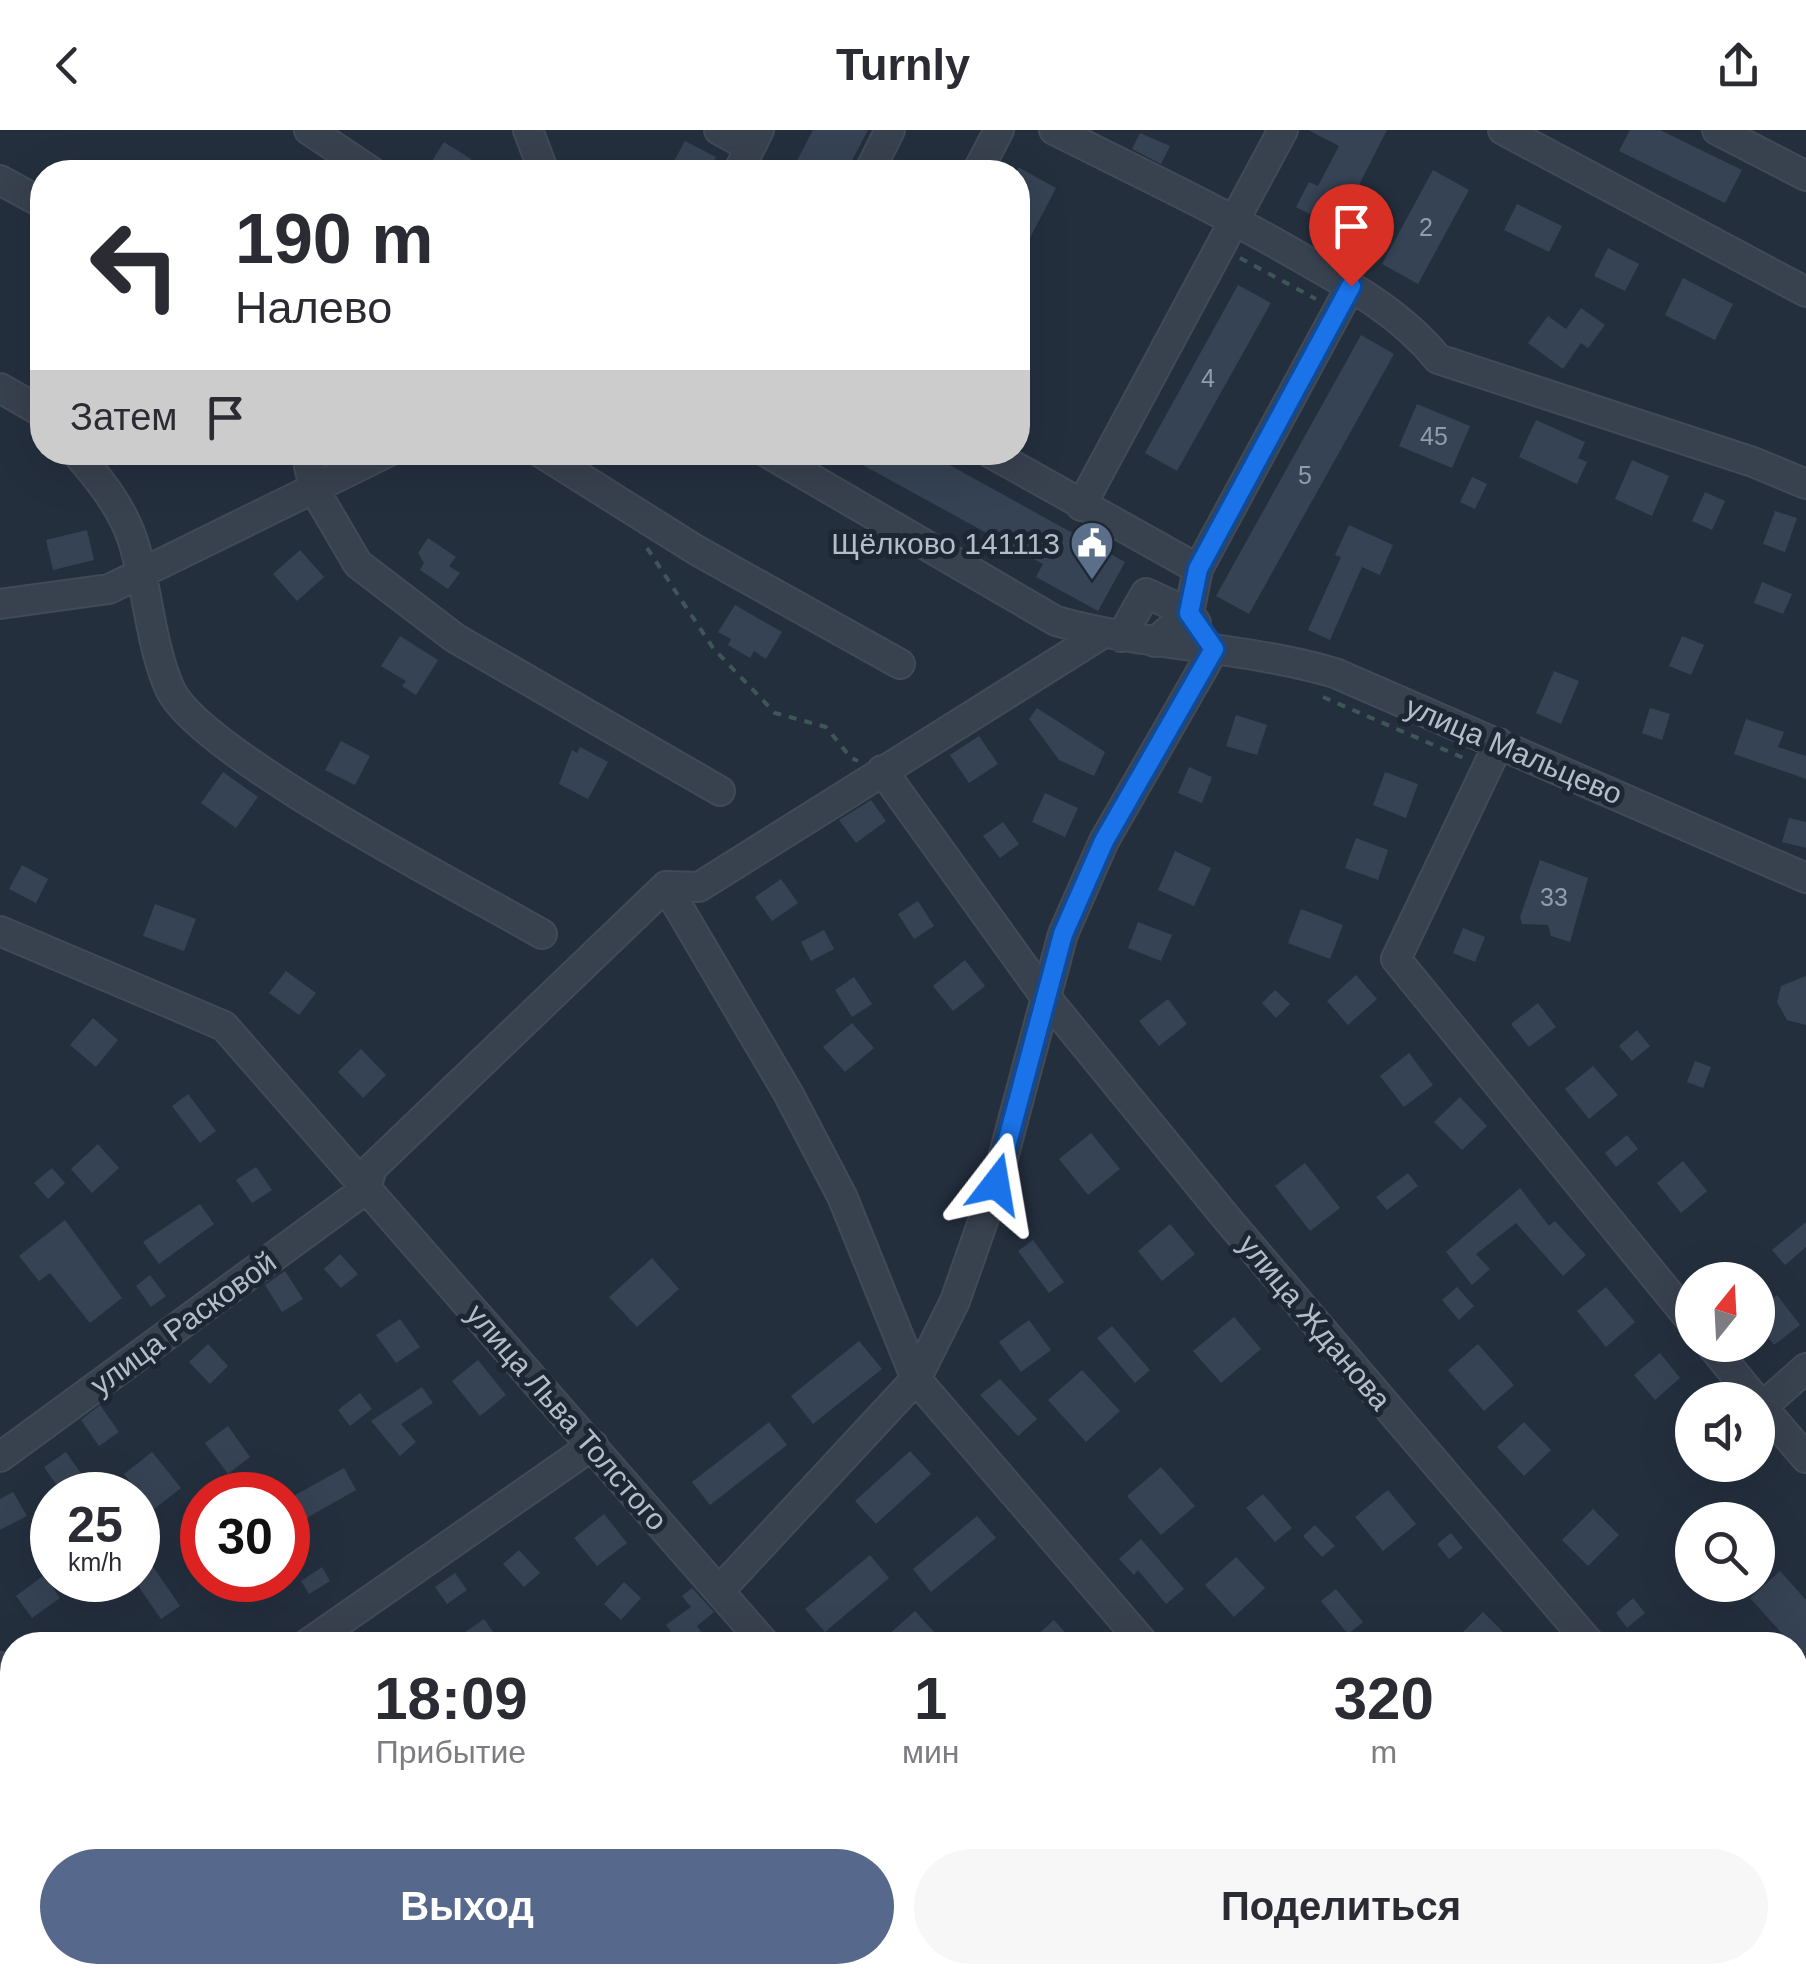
<!DOCTYPE html>
<html lang="ru">
<head>
<meta charset="utf-8">
<style>
	:root { --surface:#fff; --page:#f7f7f7; --text:#2b2b33; --muted:#7c7c81; --accent:#56698c }
	body { margin:0; font-family:Helvetica,sans-serif; background:var(--page); color:var(--text); height:100vh; display:flex; flex-direction:column; font-size:38px; white-space:nowrap }
	* { box-sizing:border-box; margin:0 }
	p { font-size:32px; color:var(--muted) }
	.icon { flex:none; width:55px; height:55px; fill:none; stroke:currentColor; stroke-width:2; stroke-linecap:round; stroke-linejoin:round }
	.map { position:relative; flex:1; overflow:hidden }
	.drawer { position:absolute; left:0px; top:1502px; width:1808px; height:352px; display:flex; flex-direction:column; background:var(--surface); border-radius:40px 40px 0 0; box-shadow:0 10px 40px #0002 }
	.drawer>* { flex:none }
	.banner { position:absolute; left:30px; top:30px; width:1000px; height:305px; border-radius:40px; box-shadow:0 10px 40px #0002; background:#fff; color:var(--text); overflow:hidden }
	.needle { width:65px; rotate:18deg }
	.fabs { position:absolute; left:1675px; top:1132px; display:grid; gap:20px }
	.fabs a { display:grid; place-items:center; width:100px; height:100px; border-radius:50%; background:var(--surface); box-shadow:0 10px 40px #0002; font-size:50px }
	.speed { position:absolute; left:30px; top:1342px; display:flex; gap:20px; font-size:50px; font-weight:700; text-align:center }
	.speed>* { display:grid; place-content:center; width:130px; height:130px; border-radius:50%; background:var(--surface); box-shadow:0 10px 40px #0002; line-height:1 }
	.speed small { font-size:25px; font-weight:400 }
	.speed .limit { border:15px solid #d22; background:#fff; color:#111 }
	.pin { position:absolute; display:grid; place-items:center; width:85px; height:85px; color:#fff; margin:-102px -42px; border-radius:50% 50% 50% 0; rotate:-45deg; box-shadow:0 0 10px #0007 }
	.pin .icon { rotate:45deg }
	.me { position:absolute; width:110px; margin:-55px; rotate:14deg; stroke-linejoin:round; filter:drop-shadow(0 0 8px #0008) }
	.turn { display:flex; align-items:center; gap:35px; height:210px; padding:0 40px; font-size:45px }
	.turn .icon { width:130px; height:130px; stroke-width:2.5 }
	.turn b { display:block; font-size:70px; line-height:85px }
	.then { display:flex; align-items:center; height:95px; padding:0 40px; background:#0003; gap:20px; font-size:38px }
	.eta { display:flex; justify-content:space-evenly; align-items:center; height:170px; text-align:center }
	.eta b { font-size:60px; font-weight:700; line-height:70px }
	.button { display:flex; gap:20px; margin-top:auto; padding:20px 40px }
	.button a { flex:1; height:115px; border-radius:60px; background:var(--accent); color:#fff; font-size:40px; font-weight:700; line-height:115px; text-align:center }
	.button a+a { background:var(--page); color:var(--text) }
	header { display:flex; justify-content:space-between; align-items:center; height:130px; padding:0 40px; background:var(--surface); font-size:45px; font-weight:700 }
	.map>svg:first-child { display:block }
</style>
</head>
<body>
<header><svg class="icon" aria-label="back" viewBox="0 0 24 24"><path d="M15 5l-7 7 7 7"/></svg>Turnly<svg class="icon" aria-label="share" viewBox="0 0 24 24"><path d="M12 15V3M7 8l5-5 5 5M5 13v7h14v-7"/></svg></header>
<div class="map">
<svg width="1806" height="1853" viewBox="0 0 1806 1853">
	<rect width="100%" height="100%" fill="#242f3e"/>
	<path fill="#364354" d="M813 0H868L846 42H791Z
		M1308 0H1387L1337 98 1296 77 1309 52 1318 56 1339 16Z
		M1630 0H1660L1742 40 1725 73 1619 21Z
		M1140 3 1170 16 1161 34 1132 19Z
		M685 11 716 27 708 42H668Z
		M444 12 471 29 463 42H425Z
		M1018 37 1056 58 1018 131Z
		M1433 40 1469 60 1418 154 1382 134Z
		M1517 74 1562 96 1549 122 1504 100Z
		M1608 118 1639 134 1625 161 1594 146Z
		M1683 148 1733 174 1715 210 1665 185Z
		M1238 155 1271 173 1177 341 1145 323Z
		M1581 178 1605 195 1588 218 1581 213 1563 239 1528 213 1548 186 1566 199Z
		M1361 205 1394 224 1249 484 1216 466Z
		M1417 274 1470 296 1452 338 1399 316Z
		M1536 290 1585 312 1578 328 1587 332 1577 354 1519 327Z
		M839 322H926L1125 432 1098 481 1036 447 1043 434Z
		M1632 330 1669 346 1652 386 1615 369Z
		M1472 347 1487 354 1475 379 1460 372Z
		M1705 362 1725 371 1712 400 1692 391Z
		M1775 381 1797 388 1785 422 1763 414Z
		M1349 395 1393 415 1380 445 1362 437 1330 510 1308 500 1341 427 1335 425Z
		M87 400 94 430 53 440 46 410Z
		M428 408 456 427 449 436 460 443 448 459 420 440 424 433 418 423Z
		M300 420 324 447 297 471 273 444Z
		M1762 452 1792 464 1783 484 1754 473Z
		M735 475 782 502 766 529 754 521 750 528 728 515 731 509 718 502Z
		M400 506 438 530 416 565 402 556 406 551 381 536Z
		M1682 506 1704 515 1691 545 1669 536Z
		M1554 541 1579 551 1561 594 1536 583Z
		M1037 578 1105 622 1094 646 1059 630 1029 589Z
		M1650 578 1670 584 1662 610 1642 603Z
		M1236 585 1267 595 1257 625 1226 616Z
		M1746 589 1784 602 1778 617 1806 626V649L1734 624Z
		M979 606 998 634 969 653 950 625Z
		M341 611 370 626 355 655 325 640Z
		M580 617 608 632 588 669 559 654 572 620 577 623Z
		M1189 637 1212 647 1202 673 1178 663Z
		M223 642 258 667 236 698 201 673Z
		M1385 642 1418 654 1406 688 1373 675Z
		M1045 663 1078 678 1065 707 1032 692Z
		M871 670 886 691 856 713 839 690Z
		M1789 688 1806 692V718L1782 712Z
		M1003 692 1019 714 1000 728 983 706Z
		M1356 708 1388 720 1378 750 1345 738Z
		M1175 721 1211 738 1194 776 1158 760Z
		M1540 730 1588 748 1570 812 1551 806 1548 795 1522 794 1520 787Z
		M22 735 48 749 36 773 9 759Z
		M781 749 798 773 772 791 755 767Z
		M918 771 934 796 914 809 898 784Z
		M155 774 196 789 184 821 143 806Z
		M1301 779 1343 795 1330 829 1288 813Z
		M1138 792 1172 805 1161 831 1128 818Z
		M1463 798 1485 807 1475 832 1453 823Z
		M824 800 834 819 811 831 801 812Z
		M965 830 985 856 953 881 933 856Z
		M286 841 316 863 299 885 269 863Z
		M1356 845 1377 869 1348 895 1327 871Z
		M1806 846V895L1787 890 1777 872 1781 856Z
		M854 847 872 874 852 887 835 860Z
		M1275 860 1290 874 1276 888 1262 873Z
		M1168 869 1187 894 1159 916 1139 891Z
		M1538 873 1556 897 1529 917 1511 894Z
		M93 888 118 910 96 937 70 915Z
		M852 893 874 918 845 942 823 917Z
		M1637 900 1650 916 1632 931 1619 916Z
		M361 919 386 945 363 968 338 942Z
		M1409 923 1433 955 1404 977 1380 946Z
		M1695 931 1711 937 1703 958 1687 952Z
		M1593 936 1618 965 1589 989 1565 959Z
		M188 964 216 1001 200 1013 172 976Z
		M1460 967 1487 996 1462 1020 1434 992Z
		M1091 1003 1120 1039 1088 1065 1059 1029Z
		M1627 1005 1638 1019 1616 1037 1605 1023Z
		M98 1014 119 1038 92 1063 71 1039Z
		M1683 1031 1707 1061 1681 1083 1657 1053Z
		M1305 1033 1340 1078 1310 1101 1275 1056Z
		M256 1037 272 1060 252 1073 236 1050Z
		M52 1038 65 1053 48 1069 34 1053Z
		M1408 1043 1418 1056 1387 1080 1376 1067Z
		M1520 1058 1549 1096 1555 1091 1586 1125 1563 1146 1516 1093 1476 1124 1490 1139 1472 1155 1446 1122Z
		M200 1074 214 1094 159 1134 143 1112Z
		M65 1090 122 1168 90 1193 50 1143 39 1151 19 1126Z
		M1806 1092V1117L1785 1135 1772 1120Z
		M1170 1094 1195 1124 1162 1151 1138 1121Z
		M1033 1110 1064 1152 1049 1163 1018 1121Z
		M340 1124 358 1144 341 1158 324 1139Z
		M652 1128 679 1159 637 1197 609 1167Z
		M285 1141 303 1169 282 1182 265 1155Z
		M150 1145 166 1166 151 1177 136 1156Z
		M1457 1157 1474 1176 1459 1190 1442 1170Z
		M1606 1157 1635 1192 1606 1217 1577 1181Z
		M1777 1165 1800 1195 1774 1215 1758 1193V1180Z
		M1234 1187 1261 1219 1221 1253 1193 1221Z
		M400 1189 420 1217 396 1233 376 1205Z
		M1029 1190 1051 1220 1021 1242 999 1212Z
		M1112 1196 1150 1240 1135 1253 1097 1208Z
		M859 1211 882 1239 813 1294 791 1266Z
		M208 1214 228 1236 210 1254 189 1232Z
		M1478 1214 1514 1255 1484 1281 1448 1240Z
		M1660 1223 1680 1248 1655 1270 1634 1245Z
		M478 1230 506 1265 480 1286 452 1251Z
		M1082 1240 1120 1281 1086 1312 1048 1270Z
		M1000 1249 1037 1289 1018 1306 980 1265Z
		M422 1257 433 1273 401 1294 416 1312 400 1326 371 1291Z
		M360 1263 372 1279 350 1296 338 1280Z
		M100 1275 119 1302 99 1316 81 1290Z
		M769 1292 787 1315 710 1375 692 1352Z
		M1524 1292 1551 1320 1524 1346 1497 1317Z
		M228 1296 250 1327 228 1344 205 1313Z
		M910 1321 931 1344 876 1394 855 1371Z
		M66 1322 82 1345 60 1360 44 1337Z
		M152 1322 181 1358 153 1380 124 1344Z
		M1161 1337 1195 1376 1161 1405 1127 1366Z
		M344 1338 356 1360 310 1386 288 1406V1369Z
		M1388 1360 1416 1394 1383 1421 1355 1387Z
		M13 1362 27 1386 0 1400V1369Z
		M1263 1364 1292 1398 1275 1412 1246 1378Z
		M1593 1379 1619 1405 1588 1436 1562 1410Z
		M604 1384 627 1413 597 1436 574 1408Z
		M977 1386 996 1408 931 1462 913 1439Z
		M1315 1395 1335 1416 1322 1427 1303 1406Z
		M1451 1403 1463 1418 1449 1429 1437 1414Z
		M1141 1409 1184 1459 1166 1474 1138 1440 1134 1445 1119 1429Z
		M519 1420 540 1443 524 1457 503 1434Z
		M870 1425 889 1448 825 1502 805 1479Z
		M1236 1427 1265 1458 1234 1487 1205 1455Z
		M152 1435 180 1476 161 1489 134 1450Z
		M322 1437 330 1451 309 1464 301 1451Z
		M1780 1441 1806 1470V1530L1750 1468Z
		M455 1443 467 1460 447 1474 435 1457Z
		M44 1445 60 1468 32 1488 16 1466Z
		M624 1452 641 1468 621 1490 604 1474Z
		M692 1458 714 1482 697 1496 704 1506 693 1515H681L666 1495 691 1477 682 1466Z
		M1336 1459 1363 1492 1348 1504 1321 1471Z
		M1633 1468 1645 1483 1627 1498 1616 1483Z
		M915 1481 934 1502 919 1515H877Z
		M1483 1482 1508 1507 1499 1515H1471L1461 1504Z
		M484 1489 498 1509 489 1515H447Z
		M1054 1490 1076 1515H1026Z"/>
	<g fill="none" stroke-linecap="round" stroke-linejoin="round">
		<defs>
			<path id="minor" d="M309 0 372 42
				M528 0 544 42
				M719 0 750 17
				M1054 0C1136 41 1219 80 1298 126 1349 155 1401 183 1438 229L1753 332 1806 354
				M1503 0 1806 162
				M1717 0 1806 46
				M738 42 759 0
				M869 42 890 0
				M977 42 999 0
				M0 50 42 73
				M0 258 42 282
				M76 322C99 349 122 377 133 411 148 459 150 514 170 559 200 624 468 761 542 804
				M306 322 314 359 358 434 455 508 720 661
				M540 322 696 420 900 534
				M766 322 1056 491C1148 517 1244 516 1335 543L1806 748
				M989 322 1198 439
				M1081 376 1283 0
				M0 474 109 459 388 322
				M1121 507 1146 463 1189 483 1196 493
				M1155 512 1189 483 1198 439 1351 156
				M1499 613 1396 829 1692 1192
				M882 640 1044 865 1229 1091 1591 1515
				M666 756 788 963 842 1066 916 1249 719 1461
				M0 801 224 896 766 1515
				M366 1059 372 1038 666 756 699 757 1102 504
				M1711 1215 1756 1270
				M1758 1272 1806 1328
				M1762 1277 1806 1238
				M0 1327 366 1059
				M306 1515 593 1315
				M1145 1515 916 1249 955 1171 996 1054 1063 804 1104 711 1214 519
				M0 1537 12 1555
				M0 1732 12 1723
				M1795 1755 1806 1768
				M222 1842 229 1853
				M578 1842 587 1853
				M1042 1842 1050 1853
				M1427 1842 1436 1853
				M703 1853 715 1842"/>
		</defs>
		<use href="#minor" stroke="#414a57" stroke-width="32"/>
		<path stroke="#3f5557" stroke-width="4" stroke-dasharray="8 8" stroke-linecap="butt" d="M1240 128 1316 169
			M647 418 713 518 775 583 826 597 851 628 858 631
			M1323 567 1466 629"/>
		<use href="#minor" stroke="#38414e" stroke-width="28"/>
	</g>
	<g fill="none" stroke-linecap="round" stroke-linejoin="round">
		<defs>
			<path id="route" d="M996 1054 1063 804 1104 711 1214 519 1189 483 1198 439 1351 156"/>
		</defs>
		<use href="#route" stroke="#114b97" stroke-width="25"/>
		<use href="#route" stroke="#1a73e8" stroke-width="18"/>
	</g>
	<defs>
		<symbol id="civic-pin" viewBox="-11 -11 22 30"><path d="M0 17L-7.5 6A9.5 9.5 0 1 1 7.5 6Z" fill="#5c6f8a" stroke="#1d2633"/><path d="M-.6-6.5H3V-4.5H.6V-3L4-1V1h2V6H-6V1h2V-1L-.6-3ZM-1.2 2.5V6h2.4V2.5Z" fill="#fff"/></symbol>
	</defs>
	<g fill-rule="evenodd">
		<use href="#civic-pin" x="1067" y="388" width="50" height="68"/>
	</g>
	<g text-anchor="middle" dominant-baseline="central" stroke-width="10" stroke-linejoin="round" paint-order="stroke">
		<g font-size="25" fill="#929caa">
			<text x="1426" y="97">2</text>
			<text x="1208" y="248">4</text>
			<text x="1434" y="306">45</text>
			<text x="1305" y="345">5</text>
			<text x="1554" y="767">33</text>
		</g>
		<g font-size="30" fill="#b4bcc9" stroke="#1d2633" text-anchor="end">
			<text x="1060" y="413">Щёлково 141113</text>
		</g>
		<g font-size="30" fill="#b4bcc9" stroke="#1d2633">
			<text transform="translate(1514 620) rotate(23)">улица Мальцево</text>
			<text transform="translate(1315 1192) rotate(50)">улица Жданова</text>
			<text transform="translate(183 1193) rotate(-36)">улица Расковой</text>
			<text transform="translate(567 1287) rotate(49)">улица Льва Толстого</text>
		</g>
	</g>
</svg>
<div class="fabs">
<a><svg class="needle" viewBox="-14 -14 28 28"><path d="M0-13l5 13h-10z" fill="#e53935"/><path d="M0 13l5-13h-10z" fill="#7c7c81"/></svg></a>
<a><svg class="icon" aria-label="sound" viewBox="0 0 24 24"><path d="M4 9h4l5-4v14l-5-4H4zM17 9q2 3 0 6"/></svg></a>
<a><svg class="icon" aria-label="search" viewBox="0 0 24 24"><circle cx="10" cy="10" r="6"/><path d="M15 15l6 6"/></svg></a>
</div>
<div class="speed"><div>25<small>km/h</small></div><div class="limit">30</div></div>
<div class="pin" style="left:1351px;top:156px;background:#d93025"><svg class="icon" aria-label="arrive" viewBox="0 0 24 24"><path d="M6 21V4h12l-3 4 3 4H6"/></svg></div>
<svg class="me" style="left:996px;top:1054px" viewBox="-20 -20 40 40"><path d="M0-17L14 15 0 8-14 15z" fill="#1a73e8" stroke="#fff" stroke-width="4"/></svg>
<div class="banner">
<div class="turn"><svg class="icon" aria-label="left" viewBox="0 0 24 24"><path d="M17 20v-9H6M10 6l-5 5 5 5"/></svg><div><b>190 m</b>Налево</div></div>
<div class="then">Затем<svg class="icon" aria-label="arrive" viewBox="0 0 24 24"><path d="M6 21V4h12l-3 4 3 4H6"/></svg></div>
</div>
<section class="drawer">
<div class="eta">
<div><b>18:09</b><p>Прибытие</p></div>
<div><b>1</b><p>мин</p></div>
<div><b>320</b><p>m</p></div>
</div>
<div class="button"><a>Выход</a><a>Поделиться</a></div>
</section>
</div>
</body>
</html>
